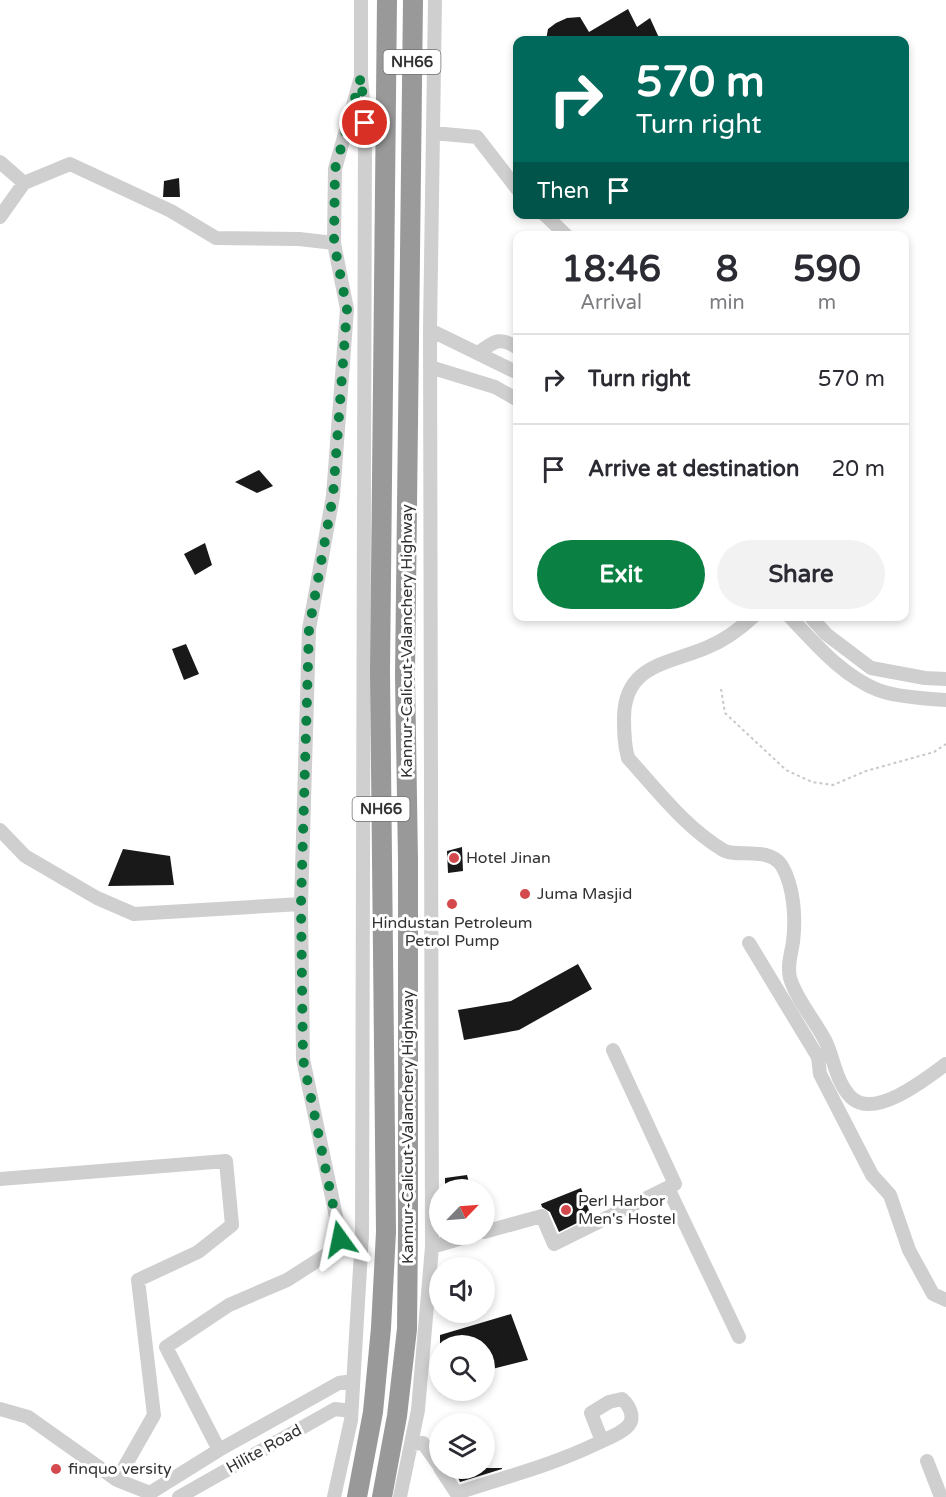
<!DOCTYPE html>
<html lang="en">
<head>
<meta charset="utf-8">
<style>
	:root { --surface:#fff; --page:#f2f2f3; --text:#2b2b33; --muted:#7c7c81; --line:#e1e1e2; --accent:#0b8043 }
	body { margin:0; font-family:"Varela Round",sans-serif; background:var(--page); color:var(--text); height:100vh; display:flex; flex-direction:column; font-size:22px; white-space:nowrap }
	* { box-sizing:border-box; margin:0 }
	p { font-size:20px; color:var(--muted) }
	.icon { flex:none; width:33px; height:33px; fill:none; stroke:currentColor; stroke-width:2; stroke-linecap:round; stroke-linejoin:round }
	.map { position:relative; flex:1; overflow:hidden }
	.drawer { position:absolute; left:513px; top:231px; width:396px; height:390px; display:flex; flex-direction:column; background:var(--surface); border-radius:12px; box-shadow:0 3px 9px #0003 }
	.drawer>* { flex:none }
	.banner { position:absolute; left:513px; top:36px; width:396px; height:183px; border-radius:12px; box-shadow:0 3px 9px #0003; background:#00695c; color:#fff; overflow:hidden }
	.needle { width:39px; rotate:65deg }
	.controls { position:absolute; left:429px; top:1179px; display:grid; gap:12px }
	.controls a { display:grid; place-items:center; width:66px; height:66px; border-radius:50%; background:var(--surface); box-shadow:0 3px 9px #0003; font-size:30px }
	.pin { position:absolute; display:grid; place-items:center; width:51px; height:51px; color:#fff; margin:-26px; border:3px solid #fff; border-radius:50%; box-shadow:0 2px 6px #0007 }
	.me { position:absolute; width:66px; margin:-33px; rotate:348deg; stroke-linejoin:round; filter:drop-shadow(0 0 4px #0008) }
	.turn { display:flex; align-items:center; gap:21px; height:126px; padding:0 24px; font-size:27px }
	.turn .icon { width:78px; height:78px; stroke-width:2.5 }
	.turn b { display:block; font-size:42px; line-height:51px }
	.then { display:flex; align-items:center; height:57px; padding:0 24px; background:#0003; gap:12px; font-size:22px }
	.eta { display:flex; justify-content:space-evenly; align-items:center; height:102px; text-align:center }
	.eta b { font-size:36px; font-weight:700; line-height:42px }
	.primary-button { display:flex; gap:12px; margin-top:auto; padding:12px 24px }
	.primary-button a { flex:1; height:69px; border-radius:36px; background:var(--accent); color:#fff; font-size:24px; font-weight:700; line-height:69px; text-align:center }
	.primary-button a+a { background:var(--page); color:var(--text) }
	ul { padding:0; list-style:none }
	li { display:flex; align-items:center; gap:18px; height:90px; padding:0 24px; border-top:2px solid var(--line) }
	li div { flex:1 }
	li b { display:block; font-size:22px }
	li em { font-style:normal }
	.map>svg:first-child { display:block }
</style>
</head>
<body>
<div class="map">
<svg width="946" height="1497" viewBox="0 0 946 1497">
	<rect width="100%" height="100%" fill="#fff"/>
	<path fill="#191919" d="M628 9 637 27 650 18 660 40H546L548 29 556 23 567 18 580 17 589 32Z
		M179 178 180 197H163L164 181Z
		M259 470 273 486 257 493 235 482Z
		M205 543 212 565 195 575 184 554Z
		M186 644 199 674 184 680 172 649Z
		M462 847 463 871 448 873 447 851Z
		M123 849 170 856 174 885 108 886Z
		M578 964 592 989 519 1030 464 1040 458 1010 511 1001Z
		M467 1175 471 1190H445V1178Z
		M581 1188 591 1216 559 1232 550 1212 542 1207 541 1204Z
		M511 1314 528 1360 484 1371V1346H440V1335Z
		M454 1468H502V1469L460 1482Z"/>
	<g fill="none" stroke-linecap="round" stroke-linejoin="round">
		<path stroke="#c9c9c9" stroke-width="2" stroke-dasharray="3 3" stroke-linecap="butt" d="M721 689 725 713 786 770 812 782 833 785 866 771 934 752 946 744"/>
		<path stroke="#cfcfcf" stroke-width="14" d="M433 133 477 137 518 190
			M0 162 24 183
			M544 214 567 236
			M0 217 24 183 70 164 171 211 216 238 299 239 334 243
			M430 330 518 373
			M478 353C495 341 499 336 518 348
			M430 367 495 387 518 400
			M754 616C741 628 725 640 708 647 669 664 625 664 624 717 624 731 624 744 628 758 658 791 685 827 723 850 736 858 770 846 782 866 794 887 796 918 793 942 791 955 787 965 790 978 797 1001 815 1020 826 1042 834 1059 837 1086 853 1099 877 1118 927 1078 946 1064
			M789 616C815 643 842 676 878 690 893 696 929 699 946 700
			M810 616 826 634 871 668 925 678 946 679
			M0 830 25 856 97 898 134 914 301 904
			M749 943 818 1057 820 1074 872 1175 890 1195 909 1250 933 1294 946 1300
			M0 1179 226 1161 232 1225 198 1252 138 1280 154 1415 117 1480 28 1417 0 1409
			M668 1188 739 1337
			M484 1232 542 1216 554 1244 675 1184 613 1050
			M432 1247 476 1234
			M411 1444 423 1443 440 1467
			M219 1450 166 1347 229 1305 287 1280 342 1245 303 1059 301 904 309 629 333 496 347 309 334 243 335 169 361 77
			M927 1461 941 1497
			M440 1468 459 1497
			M117 1480 150 1493 219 1450 339 1383 353 1381
			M457 1493C505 1477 553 1465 598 1443 607 1438 619 1435 627 1427 636 1419 630 1406 622 1399L609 1402 591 1413 602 1441
			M179 1497 335 1409 351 1411
			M334 1497 351 1420 362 1235 365 123 361 77V0
			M400 1497 418 1410 432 1247 430 330 435 0"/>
		<path stroke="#999" stroke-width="20" d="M357 1497 373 1412 381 1328 386 1232 380 672 387 0
			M382 1497 397 1416 407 1329 408 1231V860L405 676 413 0"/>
	</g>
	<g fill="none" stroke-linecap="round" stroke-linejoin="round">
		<path stroke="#0b8043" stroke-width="10" stroke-dasharray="0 18" d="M340 1239 303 1059 301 904 309 629 333 496 347 309 334 243 335 169 361 77 365 123"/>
	</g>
	<g fill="#d4494c" stroke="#fff" stroke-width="2">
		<circle cx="454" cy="858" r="6"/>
		<circle cx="525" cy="894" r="6"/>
		<circle cx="452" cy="904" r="6"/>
		<circle cx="566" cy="1210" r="6"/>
		<circle cx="56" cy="1469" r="6"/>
	</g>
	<g text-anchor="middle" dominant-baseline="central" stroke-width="6" stroke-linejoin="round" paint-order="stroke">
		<g fill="#fff" stroke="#707070" stroke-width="1.5">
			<rect x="383.5" y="50" width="57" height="24" rx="4.5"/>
			<rect x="352.5" y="797" width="57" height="24" rx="4.5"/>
		</g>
		<g font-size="15" font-weight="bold" fill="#323232">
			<text x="412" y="62">NH66</text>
			<text x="381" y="809">NH66</text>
		</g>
		<g font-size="16" fill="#323232" stroke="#fff">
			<text transform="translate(407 641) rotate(-90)">Kannur-Calicut-Valanchery Highway</text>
			<text transform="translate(408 1127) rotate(-90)">Kannur-Calicut-Valanchery Highway</text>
			<text transform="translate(264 1449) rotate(-29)">Hilite Road</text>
		</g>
		<g font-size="16" fill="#323232" stroke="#fff" text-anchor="start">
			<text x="466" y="858">Hotel Jinan</text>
			<text x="537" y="894">Juma Masjid</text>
			<text x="452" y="923" text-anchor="middle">Hindustan Petroleum<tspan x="452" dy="18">Petrol Pump</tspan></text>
			<text x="578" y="1201">Perl Harbor<tspan x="578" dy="18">Men's Hostel</tspan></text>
			<text x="68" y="1469">finquo versity</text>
		</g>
	</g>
</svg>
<div class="controls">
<a><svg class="needle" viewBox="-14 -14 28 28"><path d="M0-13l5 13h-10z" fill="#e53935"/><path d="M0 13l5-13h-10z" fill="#7c7c81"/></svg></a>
<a><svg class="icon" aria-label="sound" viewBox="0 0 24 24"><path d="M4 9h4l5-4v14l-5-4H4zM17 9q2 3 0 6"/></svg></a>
<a><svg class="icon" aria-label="search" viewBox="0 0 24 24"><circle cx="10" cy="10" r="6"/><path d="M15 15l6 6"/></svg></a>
<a><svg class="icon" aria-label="layers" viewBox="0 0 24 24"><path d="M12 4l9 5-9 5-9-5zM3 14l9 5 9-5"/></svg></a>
</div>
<div class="pin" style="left:365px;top:123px;background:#d93025"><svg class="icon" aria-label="arrive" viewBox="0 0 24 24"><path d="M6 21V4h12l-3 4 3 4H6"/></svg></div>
<svg class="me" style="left:340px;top:1239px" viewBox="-20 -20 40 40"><path d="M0-17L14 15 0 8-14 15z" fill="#0b8043" stroke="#fff" stroke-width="4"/></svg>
<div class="banner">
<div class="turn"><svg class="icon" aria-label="right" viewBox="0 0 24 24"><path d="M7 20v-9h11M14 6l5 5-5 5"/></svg><div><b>570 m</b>Turn right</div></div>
<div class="then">Then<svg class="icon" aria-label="arrive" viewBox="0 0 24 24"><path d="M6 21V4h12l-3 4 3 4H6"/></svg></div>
</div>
<section class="drawer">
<div class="eta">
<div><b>18:46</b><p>Arrival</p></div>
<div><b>8</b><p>min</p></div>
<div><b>590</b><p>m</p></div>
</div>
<ul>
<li><svg class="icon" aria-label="right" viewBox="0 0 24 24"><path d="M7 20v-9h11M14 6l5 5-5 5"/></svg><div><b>Turn right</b></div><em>570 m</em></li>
<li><svg class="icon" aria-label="arrive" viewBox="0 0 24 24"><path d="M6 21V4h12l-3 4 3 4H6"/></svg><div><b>Arrive at destination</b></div><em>20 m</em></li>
</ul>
<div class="primary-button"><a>Exit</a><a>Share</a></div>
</section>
</div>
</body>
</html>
